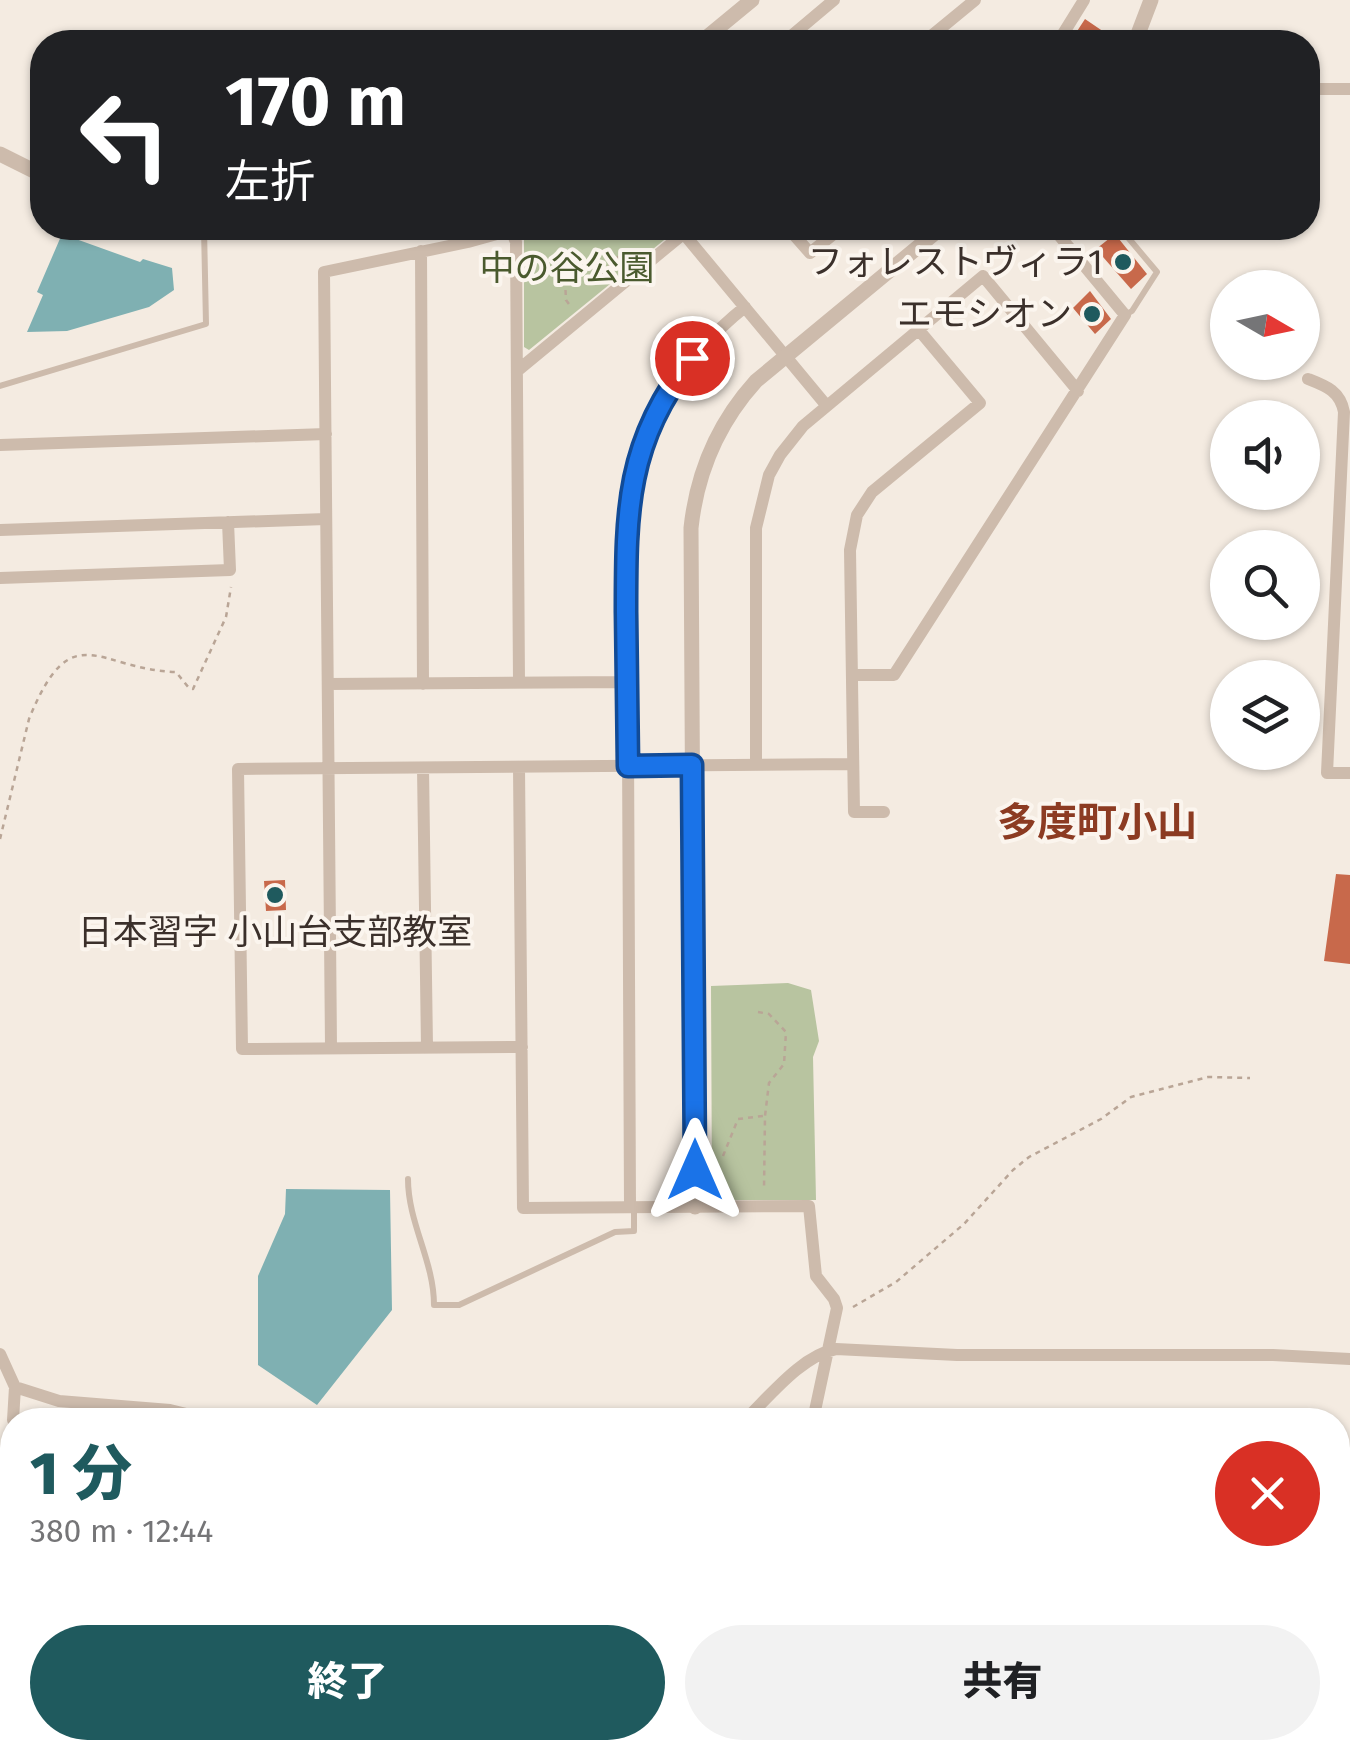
<!DOCTYPE html>
<html lang="ja">
<head>
<meta charset="utf-8">
<style>
	:root { --surface:#fff; --page:#f2f2f2; --text:#202124; --muted:#757577; --accent:#1f5a5e }
	body { margin:0; font-family:"Fira Sans","Noto Sans JP",sans-serif; background:var(--page); color:var(--text); height:100vh; display:flex; flex-direction:column; font-size:38px; white-space:nowrap }
	* { box-sizing:border-box; margin:0 }
	p { font-size:32px; color:var(--muted) }
	.icon { flex:none; width:55px; height:55px; fill:none; stroke:currentColor; stroke-width:2; stroke-linecap:round; stroke-linejoin:round }
	.map { position:relative; flex:1; overflow:hidden }
	.details { position:absolute; left:0px; top:1408px; width:1350px; height:352px; display:flex; flex-direction:column; background:var(--surface); border-radius:40px 40px 0 0; box-shadow:0 2px 8px #0004 }
	.details>* { flex:none }
	.hud { position:absolute; left:30px; top:30px; width:1290px; height:210px; border-radius:40px; box-shadow:0 2px 8px #0004; background:#202124; color:#fff; overflow:hidden }
	.needle { width:65px; rotate:99deg }
	.fabs { position:absolute; left:1210px; top:270px; display:grid; gap:20px }
	.fabs a { display:grid; place-items:center; width:110px; height:110px; border-radius:50%; background:var(--surface); box-shadow:0 2px 8px #0004; font-size:50px }
	.pin { position:absolute; display:grid; place-items:center; width:85px; height:85px; color:#fff; margin:-42px; border:5px solid #fff; border-radius:50%; box-shadow:0 2px 10px #0007 }
	.me { position:absolute; width:110px; margin:-55px; rotate:0deg; stroke-linejoin:round; filter:drop-shadow(0 0 8px #0008) }
	.turn { display:flex; align-items:center; gap:35px; height:210px; padding:0 30px; font-size:45px }
	.turn .icon { width:130px; height:130px; stroke-width:2.5 }
	.turn b { display:block; font-size:70px; line-height:85px }
	.round { display:grid; place-items:center; flex:none; width:105px; height:105px; border-radius:52px; background:var(--page) }
	.headline { display:flex; align-items:center; justify-content:space-between; height:170px; padding:0 30px }
	h1 { font-size:60px; font-weight:800; line-height:75px; color:var(--accent) }
	.cta { display:flex; gap:20px; margin-top:auto; padding:20px 30px }
	.cta a { flex:1; height:115px; border-radius:60px; background:var(--accent); color:#fff; font-size:40px; font-weight:800; line-height:115px; text-align:center }
	.cta a+a { background:var(--page); color:var(--text) }
	.map>svg:first-child { display:block }
</style>
</head>
<body>
<div class="map">
<svg width="1350" height="1759" viewBox="0 0 1350 1759">
	<rect width="100%" height="100%" fill="#f4ebe1"/>
	<path fill="#b8c4a0" d="M528 228H671L669 236 529 350 524 347V229Z
		M788 983 811 990 819 1041 813 1057 816 1200H716L712 1194 711 986Z"/>
	<path fill="#7fb0b2" d="M62 234 140 262 143 259 172 268 174 290 149 307 67 331 27 332 43 295 37 292Z
		M286 1189 390 1190 392 1310 317 1405 258 1365V1276L285 1214Z"/>
	<path fill="#c8694b" d="M1085 19 1107 34 1101 42H1070Z
		M1115 234 1147 274 1131 289 1096 249Z
		M1090 291 1111 319 1095 334 1073 308Z
		M1336 874 1350 875V964L1324 961Z
		M285 880 286 910 266 911 264 881Z"/>
	<g fill="none" stroke-linecap="round" stroke-linejoin="round">
		<path stroke="#b9a596" stroke-width="2.5" stroke-dasharray="5 5" stroke-linecap="butt" d="M565 280 566 300 571 307
			M565 283 592 284 625 250
			M0 839 29 719C72 613 98 670 176 672L189 688 193 689 226 617 231 587
			M758 1012 769 1014 786 1032 784 1064 769 1083 765 1116 764 1190
			M723 1156 738 1119 763 1116
			M853 1307 896 1282 964 1224 1013 1170 1029 1157 1101 1119 1131 1097 1208 1077 1250 1078"/>
		<path stroke="#cdbbac" stroke-width="6" d="M1120 228 1157 272 1132 311 1125 315
			M0 386 206 324 204 228
			M408 1179C408 1223 434 1261 434 1305H459L615 1232 634 1231V1208"/>
		<path stroke="#cdbbac" stroke-width="12" d="M784 42 834 0
			M924 42 975 0
			M1058 42 1084 0
			M1308 89H1350
			M679 228 826 405
			M788 228 810 253 841 228
			M421 251 423 684
			M517 371 683 234
			M1308 379C1326 386 1340 391 1344 412L1327 773H1350
			M0 445 326 434
			M0 530 326 519
			M0 578 230 570 228 522
			M852 675H894L1125 315 1053 228
			M328 684 627 682
			M756 765V528L769 475 780 455 803 426 983 276 1078 391
			M519 767 523 1208 809 1206 816 1276 834 1299 837 1308 813 1420
			M423 768 427 1047
			M884 812H854L850 550 857 515 872 492 980 403 918 329
			M331 1047 324 272 468 242 511 230 516 242 519 682
			M522 1047 242 1049 238 769 853 764
			M630 1207 627 514C640 429 678 360 745 307
			M0 1354 15 1387 59 1401 170 1410 211 1420
			M13 1420 15 1387
			M745 1420C770 1396 801 1356 836 1349L957 1355H1273L1350 1359
			M0 1487 10 1481 12 1436
			M1338 1504 1350 1505
			M0 1612 12 1614
			M1338 1659H1350
			M70 1748 73 1759"/>
		<path stroke="#cdbbac" stroke-width="15" d="M701 42 752 0
			M1135 42 1151 0
			M0 154 42 175
			M695 1207 691 528C697 472 718 423 756 381L941 228"/>
	</g>
	<g fill="none" stroke-linecap="round" stroke-linejoin="round">
		<defs>
			<path id="route" d="M692 358C626 441 626 511 626 612 627 663 627 714 628 766L692 765 695 1170"/>
		</defs>
		<use href="#route" stroke="#114b97" stroke-width="25"/>
		<use href="#route" stroke="#1a73e8" stroke-width="18"/>
	</g>
	<g fill="#1f5a5e" stroke="#fbf5ee" stroke-width="4">
		<circle cx="1123" cy="262" r="10"/>
		<circle cx="1092" cy="314" r="10"/>
		<circle cx="275" cy="895" r="10"/>
	</g>
	<g text-anchor="middle" dominant-baseline="central" stroke-width="8" stroke-linejoin="round" paint-order="stroke">
		<g font-size="35" fill="#3b302b" stroke="#fbf5ee" text-anchor="end">
			<text x="1103" y="262">フォレストヴィラ1</text>
			<text x="1072" y="314">エモシオン</text>
			<text x="275" y="932" text-anchor="middle">日本習字 小山台支部教室</text>
		</g>
		<g font-size="35" fill="#4a5a2e" stroke="#fbf5ee">
			<text x="567" y="268">中の谷公園</text>
		</g>
		<g font-size="40" font-weight="bold" fill="#8c3b22" stroke="#fbf5ee">
			<text x="1097" y="823">多度町小山</text>
		</g>
	</g>
</svg>
<div class="fabs">
<a><svg class="needle" viewBox="-14 -14 28 28"><path d="M0-13l5 13h-10z" fill="#e53935"/><path d="M0 13l5-13h-10z" fill="#757577"/></svg></a>
<a><svg class="icon" aria-label="sound" viewBox="0 0 24 24"><path d="M4 9h4l5-4v14l-5-4H4zM17 9q2 3 0 6"/></svg></a>
<a><svg class="icon" aria-label="search" viewBox="0 0 24 24"><circle cx="10" cy="10" r="6"/><path d="M15 15l6 6"/></svg></a>
<a><svg class="icon" aria-label="layers" viewBox="0 0 24 24"><path d="M12 4l9 5-9 5-9-5zM3 14l9 5 9-5"/></svg></a>
</div>
<div class="pin" style="left:692px;top:358px;background:#d93025"><svg class="icon" aria-label="arrive" viewBox="0 0 24 24"><path d="M6 21V4h12l-3 4 3 4H6"/></svg></div>
<svg class="me" style="left:695px;top:1170px" viewBox="-20 -20 40 40"><path d="M0-17L14 15 0 8-14 15z" fill="#1a73e8" stroke="#fff" stroke-width="4"/></svg>
<div class="hud">
<div class="turn"><svg class="icon" aria-label="left" viewBox="0 0 24 24"><path d="M17 20v-9H6M10 6l-5 5 5 5"/></svg><div><b>170 m</b>左折</div></div>
</div>
<section class="details">
<div class="headline"><div><h1>1 分</h1><p>380 m · 12:44</p></div><a class="round" style="background:#d93025;color:#fff"><svg class="icon" aria-label="close" viewBox="0 0 24 24"><path d="M6 6l12 12M18 6L6 18"/></svg></a></div>
<div class="cta"><a>終了</a><a>共有</a></div>
</section>
</div>
</body>
</html>
